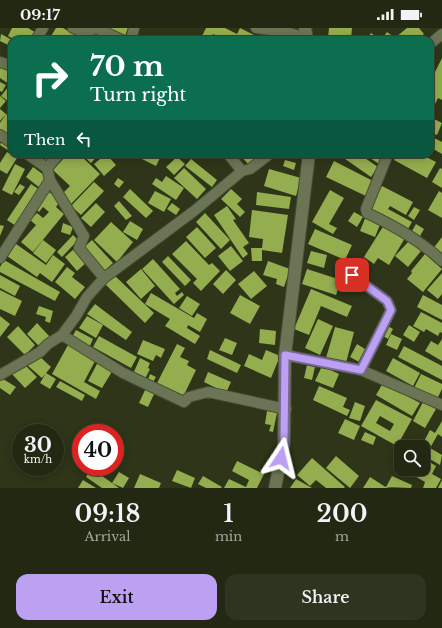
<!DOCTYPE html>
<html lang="en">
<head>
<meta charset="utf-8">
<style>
	:root { --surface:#222812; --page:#2e3420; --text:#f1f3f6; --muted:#a2a69f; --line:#3f4432; --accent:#bca0f2 }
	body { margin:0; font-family:"Libre Baskerville",serif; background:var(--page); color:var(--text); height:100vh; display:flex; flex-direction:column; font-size:15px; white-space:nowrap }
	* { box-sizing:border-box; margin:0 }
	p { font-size:13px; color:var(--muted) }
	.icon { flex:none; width:22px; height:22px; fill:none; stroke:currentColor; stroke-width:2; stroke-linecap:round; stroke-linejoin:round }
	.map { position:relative; height:460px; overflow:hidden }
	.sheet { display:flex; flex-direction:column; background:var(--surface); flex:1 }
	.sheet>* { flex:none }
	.banner { position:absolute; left:8px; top:8px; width:426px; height:122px; border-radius:12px; box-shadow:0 2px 10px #0003,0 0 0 1px var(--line); background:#0b6e4f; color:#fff; overflow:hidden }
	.fabs { position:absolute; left:394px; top:412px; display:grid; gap:8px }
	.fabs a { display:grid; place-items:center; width:36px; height:36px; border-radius:8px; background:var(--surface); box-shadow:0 2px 10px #0003,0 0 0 1px var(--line); font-size:20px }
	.speed { position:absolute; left:12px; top:396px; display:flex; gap:8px; font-size:20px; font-weight:700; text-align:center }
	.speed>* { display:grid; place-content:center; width:52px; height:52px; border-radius:50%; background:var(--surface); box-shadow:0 2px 10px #0003,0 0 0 1px var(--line); line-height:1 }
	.speed small { font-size:10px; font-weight:400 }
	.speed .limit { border:6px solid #d22; background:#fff; color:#111 }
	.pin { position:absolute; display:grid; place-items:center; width:34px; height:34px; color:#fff; margin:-17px; border-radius:8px; box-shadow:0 2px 6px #0006 }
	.me { position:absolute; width:44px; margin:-22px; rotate:10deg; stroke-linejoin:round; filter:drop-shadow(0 0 3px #0008) }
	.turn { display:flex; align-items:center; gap:14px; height:84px; padding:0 16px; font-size:18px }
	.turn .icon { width:52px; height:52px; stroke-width:2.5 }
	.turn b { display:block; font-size:28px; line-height:34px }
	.then { display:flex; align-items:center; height:38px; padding:0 16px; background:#0003; gap:8px; font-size:15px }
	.eta { display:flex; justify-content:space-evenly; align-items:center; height:68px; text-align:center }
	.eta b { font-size:24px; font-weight:600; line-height:28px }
	.primary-button { display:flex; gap:8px; margin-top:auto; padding:8px 16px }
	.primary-button a { flex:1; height:46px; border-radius:12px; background:var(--accent); color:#111; font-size:16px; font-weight:600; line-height:46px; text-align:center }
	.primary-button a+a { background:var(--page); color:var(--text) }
	.status { display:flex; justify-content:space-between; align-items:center; height:28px; padding:0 20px; background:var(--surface); direction:ltr }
	.status svg { height:11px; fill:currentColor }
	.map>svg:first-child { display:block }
</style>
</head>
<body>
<div class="status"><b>09:17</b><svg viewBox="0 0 49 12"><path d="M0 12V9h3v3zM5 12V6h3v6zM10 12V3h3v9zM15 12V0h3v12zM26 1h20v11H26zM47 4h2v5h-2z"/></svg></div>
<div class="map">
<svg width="442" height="460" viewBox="0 0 442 460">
	<rect width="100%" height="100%" fill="#2e3518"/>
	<path fill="#94ad4e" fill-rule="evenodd" d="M12 0H28L38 6 34 12H15L8 8Z
		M56 0H63L77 8 74 12H58L51 8Z
		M104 0H128L125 8Z
		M206 0H225L237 6 240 0 256 8 254 12H226L213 6 210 12H200Z
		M329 0H352L351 12 328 10Z
		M407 0H419L424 6 417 12H399L396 9Z
		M96 3 114 12H92Z
		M387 4 398 12H381Z
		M371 5 380 12H366Z
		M1 6 12 12V25L9 23 12 19 0 13Z
		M272 9 293 10V12H272Z
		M442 30V72L438 70 432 82 430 81V54Z
		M3 36 12 41V51L9 56 0 50V41Z
		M0 54 6 57 2 64 0 63Z
		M12 54V76L1 68Z
		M0 68 6 73 0 80Z
		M0 81 6 86 0 93Z
		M6 86 12 90V114L0 105V95Z
		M430 89 442 95 437 107 430 104Z
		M430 108 442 114V126L430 119Z
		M2 111 12 117V125L0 117Z
		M7 124 17 130 7 146 0 142V135Z
		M34 126H55L49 136Z
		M68 126H79L100 146 71 176 61 167 70 158 53 142Z
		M81 126H99L91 135Z
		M106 126 116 137 104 148 94 136Z
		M137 126H157L161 128 156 138 136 128Z
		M239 126H260L249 137Z
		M338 126H349L355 130 359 126 378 139 371 149Z
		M364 126H383L379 136Z
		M397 126H420L436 134 427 150 394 132Z
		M177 129 185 136 174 147 166 139Z
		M191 131 217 152 212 159 185 138Z
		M285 132 296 135 294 142 283 138Z
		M334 133 375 154 368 169 326 149Z
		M15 136 25 141 12 167 2 162Z
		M33 139 48 150 40 160 26 149Z
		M184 140 206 161 197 171 174 150Z
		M440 140 442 141V160L432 154Z
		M269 141 301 150 296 168 264 158Z
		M166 148 184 160 176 172 152 156 156 150 162 154Z
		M118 150 124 154 119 160 114 156Z
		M94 154 104 163 81 187 71 178Z
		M20 156 25 159 19 167 14 164Z
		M31 156 40 162 16 198 7 192Z
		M382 158 413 174 406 187 390 178 388 181 412 194 408 201 370 181Z
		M130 161 153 183 146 190 123 169Z
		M231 161 242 171 237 176 245 184 240 189 221 171Z
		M330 162 344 170 329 196 337 200 333 206 312 194Z
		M155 163 171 171 164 184 148 175Z
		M439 163 442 165V190L428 182Z
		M49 164 60 173 56 179 64 186 33 224 21 214 36 197 30 192 37 185 43 190 49 184 43 179 39 184 36 181Z
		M257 164 291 169 289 181 256 177Z
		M119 173 132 188 126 192 114 178Z
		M96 175 105 184 91 199 81 190Z
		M172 175 180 181 176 187 167 181Z
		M227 178 236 191 233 192 249 215 243 219 248 226 243 230 214 187Z
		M414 179 420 182 414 192 408 188Z
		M252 182 288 187 282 225 262 222V233H252L251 220H262L263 211 249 209Z
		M354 184 363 189 357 199 348 193Z
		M205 185 230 212 221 221 196 194Z
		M366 188 381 194 375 209 360 203Z
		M130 193 143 201 137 212 123 204Z
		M111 194 133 214 117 234 94 212Z
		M63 195 73 199 70 207 61 204Z
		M416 196 424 201 420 208 412 203Z
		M0 197 4 198 0 208Z
		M384 197 405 210 389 237 378 230 374 236 364 229Z
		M197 199 216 220 205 230 186 209Z
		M315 201 352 217 345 232 308 216Z
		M73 207 78 212 62 229 57 224Z
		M442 209V230L432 222Z
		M43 212 56 222 46 235 33 225Z
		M92 212 113 235 103 244 82 221Z
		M186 213 209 237 212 235 220 243 201 263 193 255 197 251 172 226Z
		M409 213 421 223 408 239 395 228Z
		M16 216 46 237 53 227 65 236 52 254 40 245 37 249 7 228Z
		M231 218 243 233 230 243 218 228Z
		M76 219 88 233 77 243 65 229Z
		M311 223 327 227 324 240 307 235Z
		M425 226 442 241 423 264 407 251 412 245 411 243Z
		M168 228 191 252 185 258 162 234Z
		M153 231 180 261 175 265 177 268 182 264 184 267 174 276 142 241Z
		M4 232 60 264 55 273 0 244V239Z
		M268 233 290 241 284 259 276 256 277 251 263 247Z
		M67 239 75 245 72 249 85 259 75 271 55 254Z
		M141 241 155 258 141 271 126 254Z
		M307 241 341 252 336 267 302 256Z
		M226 242 236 252 223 266 213 256Z
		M254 243 267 258 251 271 238 256Z
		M442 245V266L438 271 427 262Z
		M0 247 20 258 15 268 0 260Z
		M114 247 154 285 145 295 105 256Z
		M311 261 352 278 347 289 321 278 309 307 294 301Z
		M0 262 22 273 15 288 0 281Z
		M151 265 194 290 197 285 207 291 200 304 188 297 187 300 200 308 195 316 165 298 170 291 145 276Z
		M240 267 260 278 250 296 230 285Z
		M423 267 442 277V292L417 279Z
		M187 268 200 276 192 288 179 280Z
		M95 276 132 304 126 312 87 286Z
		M39 278 53 283 50 295 45 293 46 289 36 286Z
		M421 284 442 295V305L440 304 438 308 426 301 424 304 413 298Z
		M0 288 10 296 0 309Z
		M87 288 103 297 96 310 79 300Z
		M318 291 333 298 320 327 305 320Z
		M37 295 50 309 40 319 27 306Z
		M409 297 420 304 414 314 403 307Z
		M18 298 35 317 25 327 7 309Z
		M388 298 393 301 388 311 383 308Z
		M335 299 354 304 346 335 326 330Z
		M260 301 276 303 275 317 259 315Z
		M76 302 93 311 89 320 71 311Z
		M391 306 402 311 397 322 386 317Z
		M99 308 137 329 131 340 93 319Z
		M225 310 237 315 232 327 219 322Z
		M442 311V333L425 323 431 313 438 317Z
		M143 312 165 321 161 330 156 327 153 333 137 326Z
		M177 316 185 320 180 329 189 333 187 337 196 342 182 371 156 357Z
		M357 316 368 323 361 335 350 329Z
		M68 317 95 333 84 354 100 363 96 371 52 346Z
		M404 318 442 338V352L398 329Z
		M210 322 241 337 237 345 207 331Z
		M266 322 280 328 271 350 244 338 249 326 262 332Z
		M37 326 51 339 42 350 27 337Z
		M140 330 150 335 148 340 150 341 145 351 133 346Z
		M393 330 420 345 413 358 386 343Z
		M98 334 113 342 102 360 88 353Z
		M23 335 37 349 25 360 12 346Z
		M307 337 315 339 312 352 304 350Z
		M322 338 339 346 333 360 315 353Z
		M208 344 231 354 226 365 204 354Z
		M46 345 56 351 50 361 40 355Z
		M150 346 156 349 152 356 147 354Z
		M421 346 442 356V361L437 371 414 360Z
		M0 349 16 359 10 367 0 360Z
		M60 353 85 367 82 373 56 359Z
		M383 355 420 375 412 388 376 367Z
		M319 358 347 370 343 379 350 382 347 388 313 372Z
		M146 360 155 364 148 379 139 375Z
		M376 372 412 391 397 418 361 398ZM380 388 394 396 390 403 376 395Z
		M355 374 365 378 360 393 349 390Z
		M423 374 436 381 425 400 413 393Z
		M267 383 277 385 273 404 269 403 271 397 265 396Z
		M345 391 360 398 354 412 338 405Z
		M442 393V409L438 406 430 420 442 427 440 437 423 427V419H421L430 402 435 405Z
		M365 404 376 409 373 417 361 412Z
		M336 428 359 448 350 460 326 440Z
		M312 430 345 459 344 460H326L316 452 310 458 297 447Z
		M423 430 436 438 432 446 441 451 436 460H423L425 454 413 447 417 441H423Z
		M237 433 264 446 257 460H224L229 451 246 459 249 452 232 443Z
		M91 440 119 460H102L86 449Z
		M402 441H415L412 447Z
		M177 442 195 450 191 460 172 453Z
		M119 444 129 450 123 460 112 455Z
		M140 446 161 455 159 460H134Z
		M203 448 222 459 221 460H206L198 456Z
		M392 448 412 457 411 460 386 459Z
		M370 449 384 458 388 460H363Z
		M296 451 312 460H290Z
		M83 452 96 460H78Z
		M442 452V460H438Z"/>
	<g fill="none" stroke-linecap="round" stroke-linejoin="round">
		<defs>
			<path id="minor" d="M73 0 85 5 96 0 122 12
				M256 0 286 4 306 10
				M36 12 43 0
				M131 12 134 0
				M430 16 442 6
				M0 34 12 38
				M0 107 12 115
				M27 126 47 140 50 152 84 208 79 220 104 250
				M228 126 242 143
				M388 126 366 181 367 185C395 198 420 212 442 233
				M47 140 59 126
				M0 230 50 152
				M352 247 387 273 391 282 361 342
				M62 307 123 345 184 374 189 369 208 364 286 381
				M285 327 361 342 442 377
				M0 347 40 324 48 316 62 307 76 288 87 269 104 250 194 183 242 143 250 141 270 126"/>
			<path id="tertiary" d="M305 0 307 12
				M275 460 284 415 285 327 309 126"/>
		</defs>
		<use href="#minor" stroke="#495036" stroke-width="12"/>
		<use href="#tertiary" stroke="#495036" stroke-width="14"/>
		<use href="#minor" stroke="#6b7555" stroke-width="10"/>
		<use href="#tertiary" stroke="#6b7555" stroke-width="12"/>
	</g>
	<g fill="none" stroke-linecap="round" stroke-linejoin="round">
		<defs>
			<path id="route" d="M281 430 284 415 285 327 361 342 391 282 387 273 352 247"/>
		</defs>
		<use href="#route" stroke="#7a689d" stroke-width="10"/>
		<use href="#route" stroke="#bca0f2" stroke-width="7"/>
	</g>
</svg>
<div class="fabs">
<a><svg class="icon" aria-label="search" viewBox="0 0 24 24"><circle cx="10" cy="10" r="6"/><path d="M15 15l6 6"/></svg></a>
</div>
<div class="speed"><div>30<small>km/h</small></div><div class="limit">40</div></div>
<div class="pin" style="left:352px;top:247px;background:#d93025"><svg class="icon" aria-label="arrive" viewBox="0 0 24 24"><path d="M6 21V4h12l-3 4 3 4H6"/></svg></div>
<svg class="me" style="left:281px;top:430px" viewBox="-20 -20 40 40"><path d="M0-17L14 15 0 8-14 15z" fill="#bca0f2" stroke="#fff" stroke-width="4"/></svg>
<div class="banner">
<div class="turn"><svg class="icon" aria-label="right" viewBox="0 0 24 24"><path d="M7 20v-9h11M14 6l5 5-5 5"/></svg><div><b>70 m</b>Turn right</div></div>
<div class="then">Then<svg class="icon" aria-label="left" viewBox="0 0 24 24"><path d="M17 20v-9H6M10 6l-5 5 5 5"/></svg></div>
</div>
</div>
<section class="sheet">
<div class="eta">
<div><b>09:18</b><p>Arrival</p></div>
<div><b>1</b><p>min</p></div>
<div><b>200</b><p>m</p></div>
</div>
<div class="primary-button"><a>Exit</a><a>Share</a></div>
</section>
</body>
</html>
